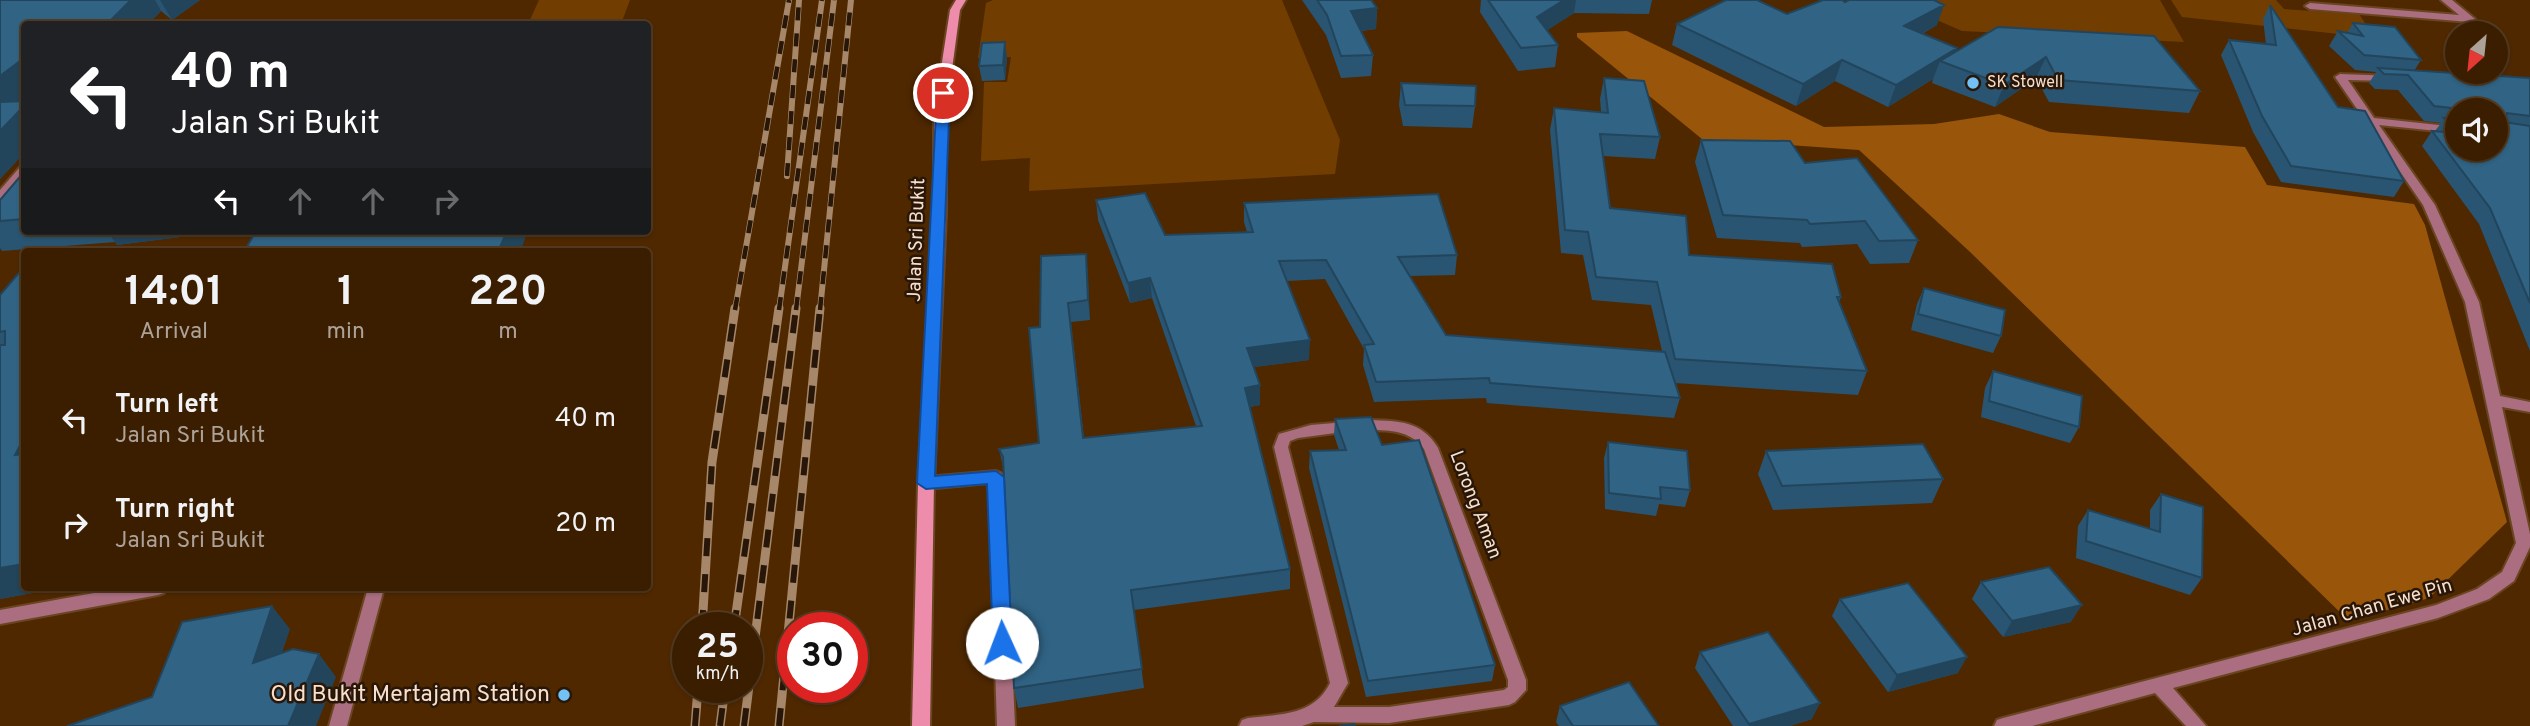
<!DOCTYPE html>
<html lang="en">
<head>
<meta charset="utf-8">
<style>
	:root { --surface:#3b1e00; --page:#462b0f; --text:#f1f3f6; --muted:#aca299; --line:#543c22 }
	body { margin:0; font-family:Overpass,sans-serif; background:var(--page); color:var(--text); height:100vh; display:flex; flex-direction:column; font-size:26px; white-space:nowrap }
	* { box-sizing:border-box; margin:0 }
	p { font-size:23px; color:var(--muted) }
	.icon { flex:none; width:38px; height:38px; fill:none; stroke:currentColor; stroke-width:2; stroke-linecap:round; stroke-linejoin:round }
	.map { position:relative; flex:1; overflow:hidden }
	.drawer { position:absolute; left:21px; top:248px; width:630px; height:343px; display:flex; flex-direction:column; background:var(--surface); border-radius:7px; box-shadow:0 2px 5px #0004,0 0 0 2px var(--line) }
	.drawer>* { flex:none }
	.banner { position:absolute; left:21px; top:21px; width:630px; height:214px; border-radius:7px; box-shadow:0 2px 5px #0004,0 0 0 2px var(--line); background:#202124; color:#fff; overflow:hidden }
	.needle { width:46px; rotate:207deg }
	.controls { position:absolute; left:2445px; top:21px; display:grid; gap:14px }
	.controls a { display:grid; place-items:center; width:63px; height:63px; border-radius:50%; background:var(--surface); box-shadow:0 2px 5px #0004,0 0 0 2px var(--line); font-size:35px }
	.speed { position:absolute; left:672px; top:612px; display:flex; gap:14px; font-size:35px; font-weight:700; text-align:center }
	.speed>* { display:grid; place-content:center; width:91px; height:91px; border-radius:50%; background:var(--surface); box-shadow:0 2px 5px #0004,0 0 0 2px var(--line); line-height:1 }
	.speed small { font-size:18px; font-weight:400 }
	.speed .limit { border:10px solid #d22; background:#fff; color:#111 }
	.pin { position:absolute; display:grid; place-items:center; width:60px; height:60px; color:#fff; margin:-30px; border:4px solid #fff; border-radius:50%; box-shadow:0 2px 7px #0007 }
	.me { position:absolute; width:77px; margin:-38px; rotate:358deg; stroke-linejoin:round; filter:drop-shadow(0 0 5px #0008) }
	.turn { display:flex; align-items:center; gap:24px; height:147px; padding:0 35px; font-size:32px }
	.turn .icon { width:91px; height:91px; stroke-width:2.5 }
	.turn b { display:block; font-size:49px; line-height:60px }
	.lanes { display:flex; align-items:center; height:66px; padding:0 35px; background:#0003; justify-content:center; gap:35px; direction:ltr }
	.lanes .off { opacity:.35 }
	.eta { display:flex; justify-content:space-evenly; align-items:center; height:119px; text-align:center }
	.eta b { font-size:42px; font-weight:700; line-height:49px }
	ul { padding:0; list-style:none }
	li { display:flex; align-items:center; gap:21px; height:105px; padding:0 35px }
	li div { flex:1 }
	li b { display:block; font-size:26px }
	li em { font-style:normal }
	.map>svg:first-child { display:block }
</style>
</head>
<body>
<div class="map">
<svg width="2530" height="726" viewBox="0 0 2530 726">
	<rect width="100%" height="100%" fill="#4f2800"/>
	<path fill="#723d00" d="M539 0H630L621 24H528Z
		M993 0H1282L1340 140 1335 174 1029 191 1030 158 981 161 984 82H1007L1011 57 978 58 986 3Z
		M1891 0H2160L2184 42 1962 31Z
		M2171 0H2276L2284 9 2359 14 2375 38 2182 17Z"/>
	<path fill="#995509" d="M1627 31 1824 127 1934 124 1999 114 2050 132 2245 147 2267 185 2414 204 2425 225 2507 522 2429 598 2349 621 1969 251 1859 150 1702 139 1577 37V33Z"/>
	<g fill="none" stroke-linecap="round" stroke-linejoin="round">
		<defs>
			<path id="street" d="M2441 0H2452L2475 19 2470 22 2310 9 2305 6 2310 3 2459 15Z
				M2340 74 2394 76V80L2390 81 2348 80 2374 118 2457 127V133L2379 125 2435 205 2479 302 2500 396 2530 402V412L2502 407 2530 534V547L2514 581 2489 599 2438 618 2173 688 2206 726H2186L2155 693 2032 726H1994L1997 720 2003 718 2436 605 2477 589 2502 572 2516 543 2465 302 2423 205 2335 77Z
				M20 167H24V177L4 201 0 202V190Z
				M1370 420C1399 421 1422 421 1438 448L1526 680V690L1515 702 1509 705 1389 723 1314 722 1302 726H1239L1242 720 1248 718C1280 714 1314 716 1330 683L1274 447 1279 434 1311 425ZM1350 431C1375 430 1408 426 1424 449L1508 680V687L1504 690 1389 707H1334L1348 683 1288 447 1290 441 1298 438Z
				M996 471 1001 473 1004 477 1015 726H997L989 483 926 489 921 487 918 483 921 479 926 477Z
				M122 588H166L164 593 158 595 0 624V610Z
				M368 588H384L347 726H329Z"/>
			<path id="secondary" d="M956 0H966L960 10 946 114V213L934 483 930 726H912L918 483 934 213V114L950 10Z"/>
		</defs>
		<use href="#street" stroke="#6a4521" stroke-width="4"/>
		<use href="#secondary" stroke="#6a4521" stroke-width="4"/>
		<use href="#street" fill="#aa6e80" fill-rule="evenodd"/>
		<use href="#secondary" fill="#ed8dab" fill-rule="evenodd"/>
		<defs>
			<path id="rail-far1" d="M787 176 799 0
				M735 310 789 0
				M779 310 822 0
				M796 310 834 0
				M820 310 851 0"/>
			<path id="rail" d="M702 628 712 462 735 308
				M734 628 779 308
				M695 726 698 688
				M720 726 725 688
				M744 726 796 308
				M779 726 820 308"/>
		</defs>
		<use href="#rail-far1" stroke="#a68769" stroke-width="6"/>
		<use href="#rail" stroke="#a68769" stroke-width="9"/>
		<use href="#rail-far1" stroke="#281708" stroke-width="4.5" stroke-dasharray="13" stroke-linecap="butt"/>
		<use href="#rail" stroke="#281708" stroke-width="6" stroke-dasharray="18" stroke-linecap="butt"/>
	</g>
	<path fill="#295572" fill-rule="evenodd" d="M0 0H200L172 20 161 11 148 24H24V98L21 101H24V153L0 179Z
		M1302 0H1371L1377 8 1376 29 1361 31 1373 55 1371 76 1341 78 1326 35Z
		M1481 0H1652L1649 14 1574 13 1547 30 1558 45 1555 67 1518 71 1480 12Z
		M1845 2 1937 25 1922 34 1957 48 1956 52 1998 27 2200 91 2189 113 2049 102 2036 78 1995 107 1932 83 1933 79 1888 107 1835 81 1796 106 1672 45 1677 24 1787 14Z
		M2270 5 2338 107 2404 181 2394 197 2281 182 2253 132 2221 55 2229 40 2266 44 2263 19Z
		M2353 23 2421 60 2414 71 2530 78V351L2479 224 2422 146 2432 131H2435L2441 123 2424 121 2398 90 2375 89 2369 83 2376 72 2355 70 2329 46 2338 31 2347 33ZM2457 110H2496L2457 149Z
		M1007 57 1005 80 982 81 979 66Z
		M1604 78 1660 137 1655 159 1603 156 1610 208 1689 255 1841 297 1839 302 1867 371 1858 395 1675 383 1680 398 1674 418 1487 403 1486 398 1374 402 1363 365 1364 349 1325 279 1287 281 1309 360 1254 367 1260 385V405L1250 407 1290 569V589L1134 610 1144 688 1018 708 1014 688 1004 471 999 449 1039 443 1040 327 1086 254 1090 320 1071 322 1084 438 1196 426 1152 298 1130 303 1098 220 1096 200 1165 235 1247 232 1244 222V203L1457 255 1455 275 1409 276 1446 335 1662 351 1651 305 1592 300 1583 255 1561 253 1550 130 1554 108 1601 112 1600 99Z
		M1401 83 1475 106 1472 128 1403 126 1399 105Z
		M1701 140 1805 163 1918 240 1909 263 1870 264 1857 244 1802 247 1800 243 1717 238 1695 162Z
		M24 172V231H228L117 245 115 242 2 251 0 248V200Z
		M24 267V588H59L0 599V295Z
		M1924 288 2001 336 1993 353 1911 330 1917 304Z
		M1993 371 2079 427 2070 443 1981 417 1985 388Z
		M1335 419 1382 445 1495 665 1492 681 1366 697 1309 468 1310 451 1339 450 1334 435Z
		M1608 442 1690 490 1685 507 1659 504 1656 516 1605 509 1604 458Z
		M1766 451 1943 479 1932 503 1773 510 1758 474Z
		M2161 494 2202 578 2190 595 2076 558 2078 526 2088 510 2150 529V510Z
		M1981 582 2071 622 2003 637 1972 599Z
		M1840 599 1958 673 1888 692 1832 616Z
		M1700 652 1812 719 1790 726H1733L1695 668Z
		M1560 706 1659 726H1559L1556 722Z"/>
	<path fill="#22455c" d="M131 0H155L161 11 148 24H107Z
		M160 0H200L172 20Z
		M1564 0H1576L1574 13 1534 39 1537 17Z
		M1944 5 1937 25 1897 47 1904 26Z
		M1377 8 1376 29 1350 32 1351 11Z
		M1005 42 1007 57 1005 80 1003 65Z
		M1957 48 1951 65 1940 61 1933 79 1888 107 1896 85Z
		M2046 57 2036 78 1995 107 2004 85Z
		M24 58V98L0 117V76Z
		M1842 60 1835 81 1796 106 1803 84Z
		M24 106V153L0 179V131Z
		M107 231H228L117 245Z
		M507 231H528L520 252H498Z
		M1086 254 1088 273 1090 320 1088 300Z
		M1150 278 1152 298 1130 303 1128 283Z
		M1310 340 1309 360 1247 368V348Z
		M1260 385V405L1245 408V388Z
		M24 438V466L15 455Z
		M24 564V588H59L0 599V568Z
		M2082 605 2071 622 2003 637 2012 621Z
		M272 606 290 629 271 686 253 663Z
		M319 654 336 677 316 726H288Z
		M1967 657 1958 673 1888 692 1897 675Z
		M1820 703 1812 719 1790 726H1749V724Z"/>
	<path fill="#306384" stroke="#22455c" stroke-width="2" d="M0 0H131L107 24H24V58L0 76Z
		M1317 0H1371L1377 8 1351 11 1373 55 1341 56 1327 15Z
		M1488 0H1564L1537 17 1558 45 1521 48Z
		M1726 0H1757L1787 14 1823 0H1842L1845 2 1849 0H1934L1944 5 1904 26 1957 48 1896 85 1842 60 1803 84 1677 24Z
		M2270 5 2338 107 2365 111 2404 181 2291 166 2262 116 2229 40 2276 45Z
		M2353 23 2395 27 2421 60 2364 55 2338 31 2363 36Z
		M1998 27 2154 36 2200 91 2058 80 2046 57 2004 85 1940 61Z
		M1005 42 1003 65 979 66 982 43Z
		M2378 68 2530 78V116L2507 113 2504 122 2530 126V303L2490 208 2432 131 2457 133V149H2496V110H2469L2434 106 2408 75 2384 74Z
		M1604 78 1644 81 1660 137 1600 134 1610 208 1686 216 1689 255 1832 264 1841 297H1837L1867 371 1675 359 1657 282 1596 277 1588 232 1565 230 1554 108 1608 113Z
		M1401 83 1476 86 1475 106 1405 105Z
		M24 101V106L0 131V102Z
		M2444 118 2457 119V133Z
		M1701 140 1790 141 1805 163 1857 158 1918 240 1879 241 1865 221 1810 224 1807 220 1723 215Z
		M24 172V219L0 221V200Z
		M1145 193 1165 235 1253 232 1244 203 1438 194 1457 255 1398 257 1446 335 1665 352 1680 398 1490 383 1489 378 1376 382 1364 345 1374 344 1326 260 1279 261 1310 340 1247 348 1260 385 1245 388 1290 569 1131 590 1142 669 1014 688 1003 457 999 449 1039 443 1029 328 1040 327 1041 256 1086 254 1088 300 1068 303 1083 438 1202 426 1150 278 1128 283 1096 200Z
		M256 231H507L498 252H244Z
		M24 267V438L15 455 24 454V564L0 568V345H5V331L0 332V295Z
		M1924 288 2005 310 2001 336 1918 314Z
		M1993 371 2082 396 2079 427 1989 401Z
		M1371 417 1382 445 1419 440 1495 665 1368 681 1310 451 1346 450 1335 419Z
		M1608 442 1687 451 1690 490 1660 487 1661 499 1609 493Z
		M1923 444 1943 479 1782 486 1766 451Z
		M2161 494 2203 507 2202 578 2086 541 2088 510 2160 532Z
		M2049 567 2082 605 2012 621 1981 582Z
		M1908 583 1967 657 1897 675 1840 599Z
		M272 606 253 663 293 649 319 654 288 726H67L152 697 182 622Z
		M1768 632 1820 703 1749 724 1700 652Z
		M1629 682 1659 726H1573L1560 706Z
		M1354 724 1355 726H1339Z"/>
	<path fill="#1a73e8" stroke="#114b97" stroke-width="2" d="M943 89 950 93 935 476 996 471 1004 477 1012 643 1009 649H996L993 643 987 484 926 489 917 483 937 93Z"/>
	<g fill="#73c1f5" stroke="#281708" stroke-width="2.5">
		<circle cx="1973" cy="83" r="7"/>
		<circle cx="564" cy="695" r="7"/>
	</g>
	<g text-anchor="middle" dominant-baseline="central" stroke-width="5" stroke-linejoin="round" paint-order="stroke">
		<g font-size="16" fill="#f9e0cd" stroke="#281708" text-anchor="start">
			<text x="1987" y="83">SK Stowell</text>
		</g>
		<g font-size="19" fill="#f9e0cd" stroke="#281708">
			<text transform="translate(917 240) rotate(-88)">Jalan Sri Bukit</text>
			<text transform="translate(1475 505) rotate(69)">Lorong Aman</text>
			<text transform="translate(2372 608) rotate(-16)">Jalan Chan Ewe Pin</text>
		</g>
		<g font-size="23" fill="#f9e0cd" stroke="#281708" text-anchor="end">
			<text x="550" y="695">Old Bukit Mertajam Station</text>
		</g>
	</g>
</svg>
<div class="controls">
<a><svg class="needle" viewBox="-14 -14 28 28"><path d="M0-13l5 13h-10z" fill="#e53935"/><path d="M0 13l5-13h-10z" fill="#aca299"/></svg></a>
<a><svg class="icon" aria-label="sound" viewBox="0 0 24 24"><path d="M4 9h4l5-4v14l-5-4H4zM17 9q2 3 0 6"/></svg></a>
</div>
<div class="speed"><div>25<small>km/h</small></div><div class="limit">30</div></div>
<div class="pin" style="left:943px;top:93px;background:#d93025"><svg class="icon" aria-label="arrive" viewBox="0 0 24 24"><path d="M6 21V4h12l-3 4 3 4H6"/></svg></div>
<svg class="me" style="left:1002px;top:643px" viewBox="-20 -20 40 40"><circle r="19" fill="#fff"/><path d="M0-13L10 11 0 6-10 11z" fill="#1a73e8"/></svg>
<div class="banner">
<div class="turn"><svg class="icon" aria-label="left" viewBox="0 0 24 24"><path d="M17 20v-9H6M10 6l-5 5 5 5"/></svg><div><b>40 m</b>Jalan Sri Bukit</div></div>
<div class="lanes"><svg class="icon" aria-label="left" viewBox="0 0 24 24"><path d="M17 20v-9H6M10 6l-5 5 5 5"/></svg><svg class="icon off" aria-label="ahead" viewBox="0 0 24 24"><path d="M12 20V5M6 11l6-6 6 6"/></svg><svg class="icon off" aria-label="ahead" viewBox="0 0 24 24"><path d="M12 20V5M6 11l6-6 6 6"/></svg><svg class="icon off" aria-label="right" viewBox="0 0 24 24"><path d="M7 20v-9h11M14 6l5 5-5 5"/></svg></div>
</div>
<section class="drawer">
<div class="eta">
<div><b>14:01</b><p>Arrival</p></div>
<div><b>1</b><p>min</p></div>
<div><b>220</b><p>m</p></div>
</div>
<ul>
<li><svg class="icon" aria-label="left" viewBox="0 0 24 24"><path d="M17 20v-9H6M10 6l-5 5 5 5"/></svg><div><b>Turn left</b><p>Jalan Sri Bukit</p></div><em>40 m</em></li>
<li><svg class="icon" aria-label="right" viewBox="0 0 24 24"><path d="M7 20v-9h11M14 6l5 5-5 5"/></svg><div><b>Turn right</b><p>Jalan Sri Bukit</p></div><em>20 m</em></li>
</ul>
</section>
</div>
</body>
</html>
